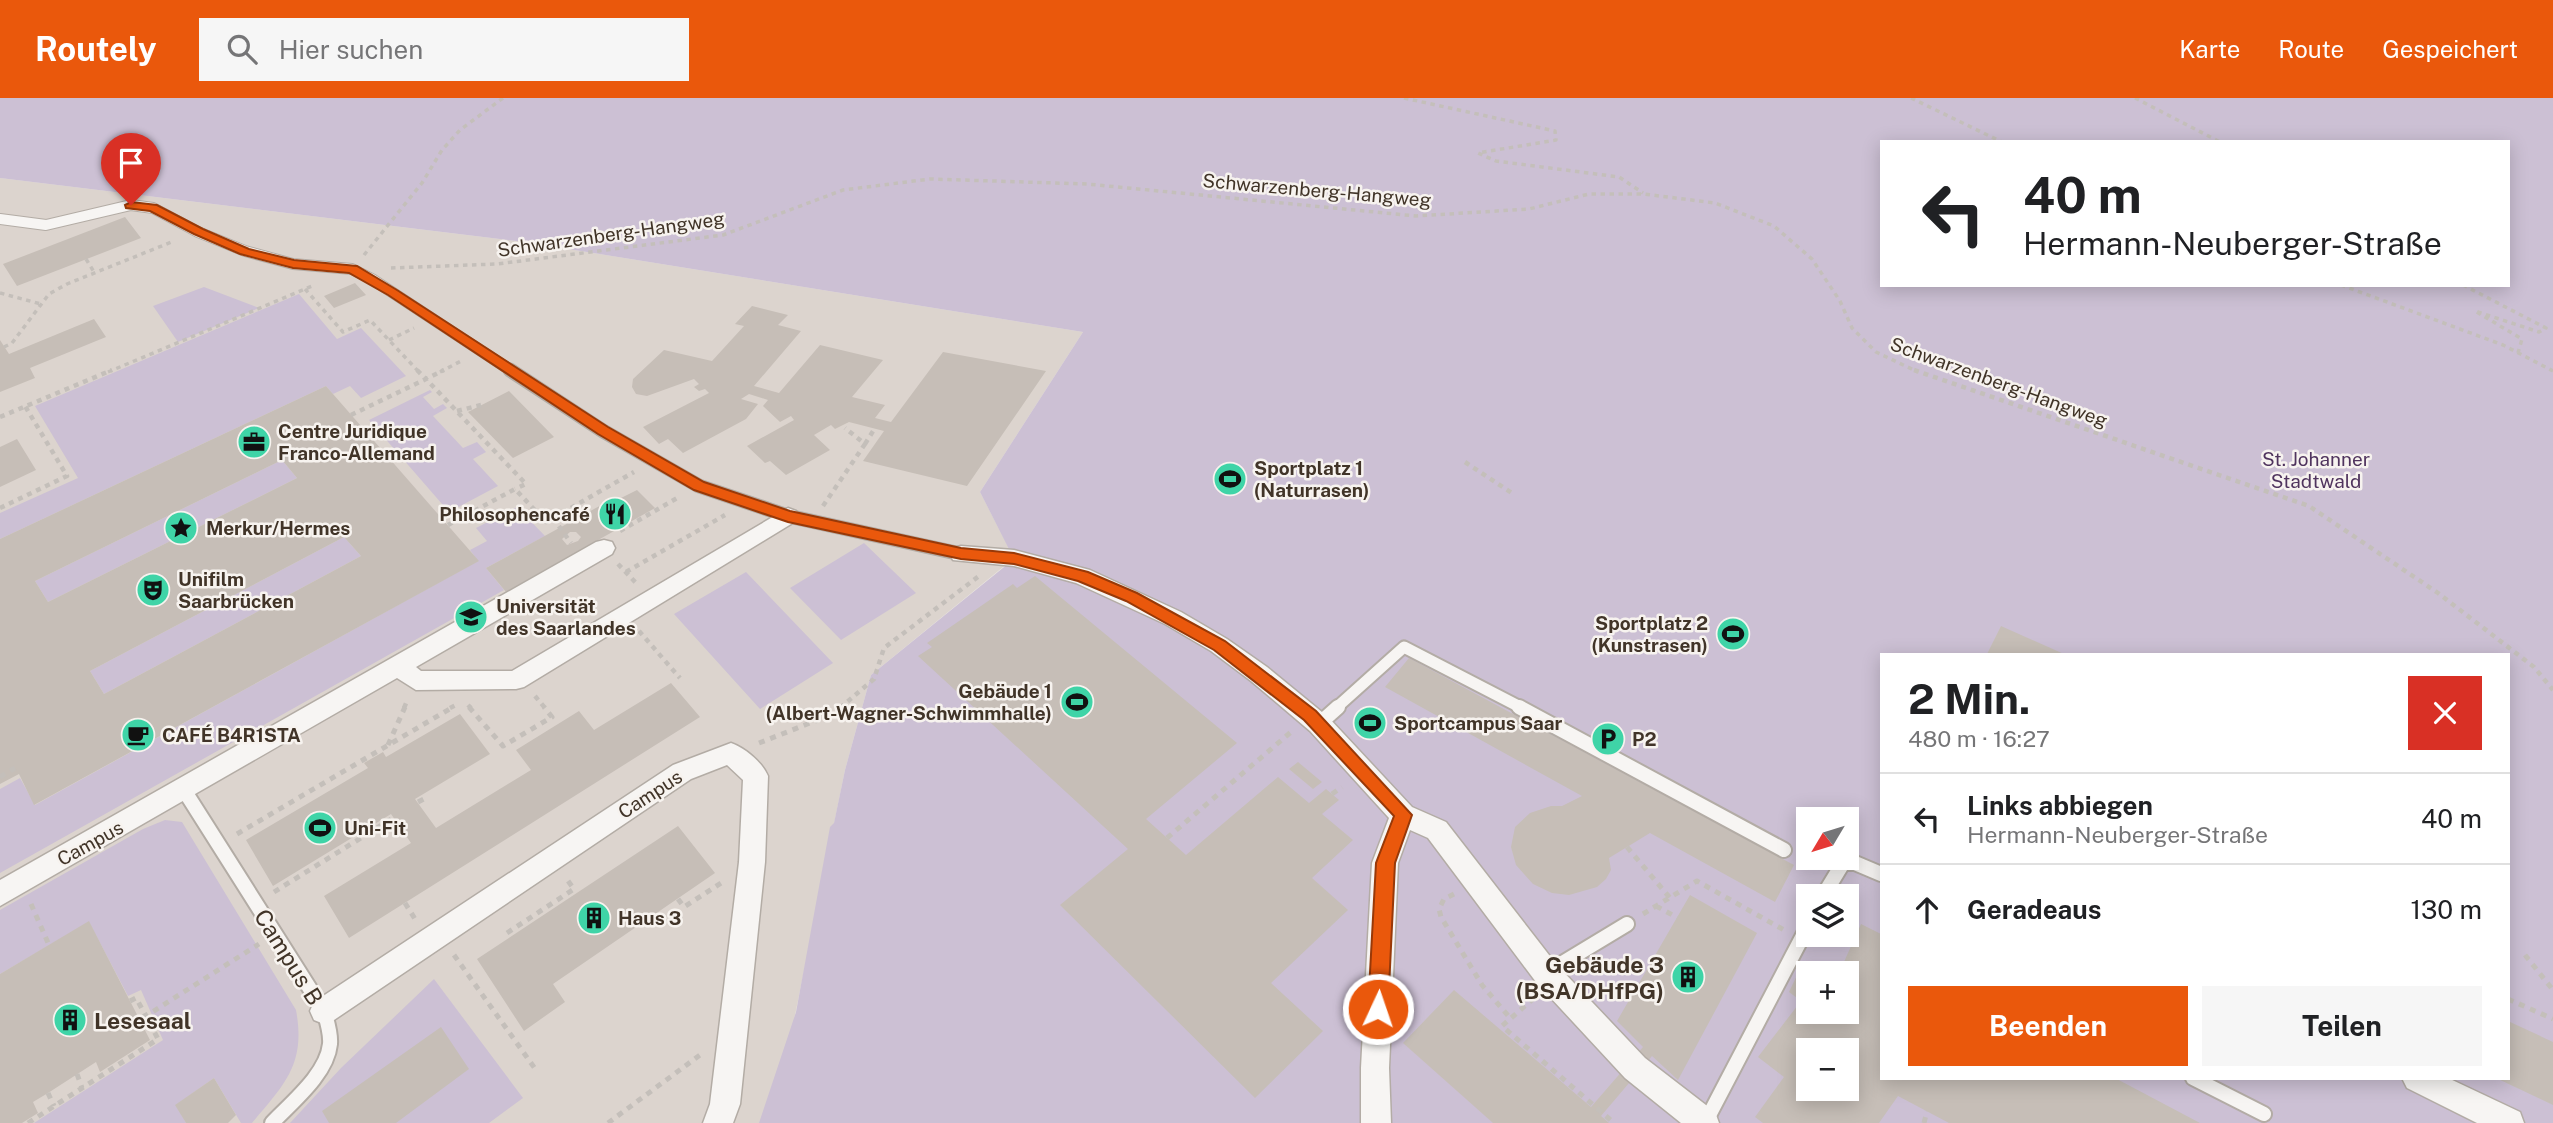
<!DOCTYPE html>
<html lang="de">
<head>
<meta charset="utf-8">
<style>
	:root { --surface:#fff; --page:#f6f6f6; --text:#202124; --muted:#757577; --line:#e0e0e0; --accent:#ea580c }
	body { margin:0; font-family:"Public Sans",sans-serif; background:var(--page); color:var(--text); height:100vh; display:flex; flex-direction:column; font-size:26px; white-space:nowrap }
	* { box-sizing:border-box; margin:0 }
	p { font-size:23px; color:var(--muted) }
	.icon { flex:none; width:38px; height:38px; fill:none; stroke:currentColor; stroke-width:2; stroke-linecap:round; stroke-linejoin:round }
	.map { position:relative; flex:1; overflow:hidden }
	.sheet { position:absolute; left:1880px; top:555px; width:630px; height:427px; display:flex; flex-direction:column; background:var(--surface); border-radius:0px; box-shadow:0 4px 18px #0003 }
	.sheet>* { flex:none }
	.top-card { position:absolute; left:1880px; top:42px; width:630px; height:147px; border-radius:0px; box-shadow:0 4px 18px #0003; background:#fff; color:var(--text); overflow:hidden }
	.needle { width:46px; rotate:232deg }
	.controls { position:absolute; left:1796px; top:709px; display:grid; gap:14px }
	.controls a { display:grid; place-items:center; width:63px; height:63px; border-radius:0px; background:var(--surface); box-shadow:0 4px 18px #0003; font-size:35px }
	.pin { position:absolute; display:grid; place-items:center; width:60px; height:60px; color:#fff; margin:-72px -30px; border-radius:50% 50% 50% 0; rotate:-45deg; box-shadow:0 0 7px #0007 }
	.pin .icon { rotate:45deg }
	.me { position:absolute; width:77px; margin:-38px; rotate:3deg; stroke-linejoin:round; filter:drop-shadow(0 0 5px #0008) }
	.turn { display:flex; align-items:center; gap:24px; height:147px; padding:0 28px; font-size:32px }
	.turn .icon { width:91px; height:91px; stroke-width:2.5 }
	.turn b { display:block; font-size:49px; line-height:60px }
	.round { display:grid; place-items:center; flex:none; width:74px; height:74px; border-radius:0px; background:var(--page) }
	.overview { display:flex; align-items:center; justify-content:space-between; height:119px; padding:0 28px }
	h1 { font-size:42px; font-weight:700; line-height:52px }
	.primary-button { display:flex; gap:14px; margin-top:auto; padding:14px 28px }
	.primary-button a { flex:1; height:80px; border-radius:0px; background:var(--accent); color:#fff; font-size:28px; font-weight:700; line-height:80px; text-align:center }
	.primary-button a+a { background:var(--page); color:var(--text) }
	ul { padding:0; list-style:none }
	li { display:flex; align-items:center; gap:21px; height:91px; padding:0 28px; border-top:2px solid var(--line) }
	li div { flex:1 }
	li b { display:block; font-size:26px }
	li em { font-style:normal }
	header { display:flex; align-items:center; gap:42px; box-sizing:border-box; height:98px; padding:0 35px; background:var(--accent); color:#fff }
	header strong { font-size:33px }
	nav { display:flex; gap:38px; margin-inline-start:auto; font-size:24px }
	.search { width:490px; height:63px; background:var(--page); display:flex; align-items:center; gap:18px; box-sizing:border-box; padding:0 24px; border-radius:0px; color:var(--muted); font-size:26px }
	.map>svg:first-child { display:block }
</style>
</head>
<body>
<header>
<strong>Routely</strong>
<div class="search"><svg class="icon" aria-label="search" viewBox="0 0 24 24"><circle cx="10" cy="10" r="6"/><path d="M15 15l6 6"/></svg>Hier suchen</div>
<nav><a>Karte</a><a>Route</a><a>Gespeichert</a></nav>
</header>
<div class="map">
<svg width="2553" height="1025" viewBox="0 0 2553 1025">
	<rect width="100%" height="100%" fill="#e9e4e0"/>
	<path fill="#dcd4ce" d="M0 80 525 144 1083 234 980 394 1014 460 871 577 845 672 773 1025H0Z"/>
	<path fill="#ccc0d4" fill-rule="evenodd" d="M0 0H2553V1025H759L796 914 830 729 834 725 845 672 871 577 1014 461 980 394 1083 234 525 144 0 80ZM1881 44H2508V187H1881ZM1881 556H2508V980H1881ZM1808 721H1846V760H1808ZM1808 798H1846V836H1808ZM1808 875H1846V914H1808ZM1808 952H1846V990H1808Z
		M204 189 259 210 178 244 153 208Z
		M299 196 337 241 361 230 406 278 361 300 350 288 333 296 326 288 0 441V415L78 380 35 308Z
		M430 292 432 294 423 299 434 311 443 306 447 310 433 318 463 350 477 344 486 354 473 361 498 388 449 414 369 322Z
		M282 362 297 380 48 504 35 483Z
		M517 409 545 438 486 470 504 492 0 775V691L20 680 35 707 478 463 470 452 487 443 476 430Z
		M344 439 361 458 104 596 90 573Z
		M864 445 916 495 841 542 790 490Z
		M746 474 833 565 760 611 674 516Z
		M165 722 182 724 296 912C306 966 285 986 252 1025H241L214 980 176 1007 186 1025H34L163 942 141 892 128 898 89 824 0 876V812L143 731Z
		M434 881 523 1000 489 1025H290L341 970Z"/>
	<path fill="#c6beb7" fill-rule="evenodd" d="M125 119 141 140 17 188 3 166Z
		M355 185 366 197 334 210 324 198Z
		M752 208 788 217 778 227 801 233 754 288 779 295 820 247 883 262 852 299 885 307 875 320 891 324 943 254 1046 273 967 388 863 363 884 333 849 324 835 331 831 327 814 337 830 352 786 377 770 363 765 365 747 348 794 322 791 318 780 324 763 308 768 302 749 296 741 301 758 306 746 321 683 355 668 341 659 346 643 329 709 295 705 291 699 293 694 289 699 286 694 281 647 298 636 296 632 289 633 281 664 252 712 263 744 228 735 226Z
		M94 221 106 239 30 270 35 280 0 294V242L9 256Z
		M326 288 479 463 34 707 19 676 0 686V441ZM282 362 297 380 48 504 35 483ZM344 439 361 458 104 596 90 573Z
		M509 293 554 339 513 360 468 314Z
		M17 341 36 372 0 389V349Z
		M637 392 655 410 506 494 486 470 616 399 619 401ZM570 434H576L581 439 578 443 567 447 562 441Z
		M1035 478 1237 645 1146 721 1186 757 1278 679 1309 705 1326 691 1339 702 1322 716 1353 742 1312 780 1348 812 1271 885 1323 933 1255 1000 1060 807 1128 751 918 558 932 549 927 545 1013 486 1017 490Z
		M2001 528 2064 556H1987Z
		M1409 560 1794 767 1775 804 1650 735 1609 760 1611 772 1606 781 1597 789 1569 797 1552 795 1533 786 1516 767 1511 749 1515 729 1530 715 1551 708H1562L1582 698 1385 589Z
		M671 585 700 619 349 840 324 798 411 745 391 716 273 788 246 742 368 670 364 665 383 654 386 659 460 616 490 656 415 701 436 730 531 672 516 652 579 613 594 632Z
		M1298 664 1322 684 1313 691 1289 671Z
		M678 728 715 775 553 886 565 904 524 933 477 861Z
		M1690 797 1757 835 1678 982 1652 958 1601 1018 1609 1025H1493L1403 945 1454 892 1591 1009 1643 949 1617 923Z
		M89 823 150 942 100 974 96 964 48 995 33 1004 38 1015 22 1025H0V876Z
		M1861 826 1881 836V980H2115L2200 1025H1949L1898 998 1879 1025H1763L1755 1019 1784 979 1758 959 1801 903 1789 894 1801 869 1813 875H1808V914H1846V875H1839ZM1808 952H1846V990H1808Z
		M2508 923 2553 944V1007L2496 980H2508Z
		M441 929 469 971 396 1025H329L322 1013Z
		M214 980 236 1017 228 1025H186L175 1007Z"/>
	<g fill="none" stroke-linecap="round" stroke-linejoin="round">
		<defs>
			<path id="lane-far2" d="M0 121 46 127 131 107 153 110 198 134 245 153 293 166 352 171 372 181 513 274"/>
			<path id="lane-far1" d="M510 272 603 333 699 388 788 418 961 456
				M1336 610 1404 549 1522 610"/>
			<path id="lane" d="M1519 609 1784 752
				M1319 626 1338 609
				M184 692 324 913C327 923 331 935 330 946 327 976 292 1004 272 1025
				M1823 798 1843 765H1855L1881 776
				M1546 875 1627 826
				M2193 980 2264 1016
				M1705 1025 1808 828"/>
			<path id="street" d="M788 410 796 413 799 418 796 423 524 589 516 591 416 592 397 580 0 808V782L596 444 604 442 612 444 615 450 612 456 416 569 421 573H512Z
				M961 448 1014 452 1090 472 1181 514 1227 541 1267 569 1328 619 1412 709 1446 724 1556 866 1645 960 1715 1014 1719 1025H1681L1625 980 1536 884 1428 740 1410 732 1398 765 1389 970 1391 1025H1361V970L1372 765 1389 720 1310 633 1251 583 1211 553 1165 526 1076 485 1014 468 953 462 950 456 953 450Z
				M731 645C745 650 762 664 768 678L765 764 740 1006 733 1025H703L710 1006 739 764 743 682 727 667 691 681 334 922 324 926 314 922 310 913 314 904 673 667Z
				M2402 980H2448L2520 1014 2524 1025H2477L2407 990Z"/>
		</defs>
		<use href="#lane-far2" stroke="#b3aca5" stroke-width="12"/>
		<use href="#lane-far1" stroke="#b3aca5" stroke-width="15"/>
		<use href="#lane" stroke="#b3aca5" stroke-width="18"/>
		<use href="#street" stroke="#b3aca5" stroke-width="3"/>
		<path stroke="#c4bfba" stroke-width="3.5" stroke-dasharray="4.5 4.5" stroke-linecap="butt" d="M1404 0 1555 33 1556 42 1478 55 1496 63 1619 79 1643 95
			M1911 0 2002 44
			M2135 0 2220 44
			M364 157 422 85 442 52 460 32 503 0
			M86 161 94 174
			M391 170 497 166 723 137 843 92 930 81 1087 86 1416 118 1529 111 1589 96H1644L1715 105 1774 128 1812 161 1840 203 1852 230 1876 254 1918 274
			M2341 187 2503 247 2553 273
			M2463 187 2546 230 2539 234 2475 213 2522 241 2518 255
			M305 191 343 234 370 222 419 274
			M0 195 41 206
			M389 242 414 230
			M4 249 12 245 49 196 67 186 174 143
			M108 274 312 188
			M440 274 463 262"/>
		<path stroke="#c4bfba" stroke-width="4.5" stroke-dasharray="5 5" stroke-linecap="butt" d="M417 272 426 281 444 272
			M1914 272 2309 408 2438 495 2534 569 2553 592
			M457 313 481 307
			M351 317 426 281 526 386 515 391
			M0 319 112 272
			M865 346 875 330
			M1465 364 1515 397
			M823 408 865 346 845 330
			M0 410 67 378 25 308
			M553 420 571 445
			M448 427 515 391 546 424 634 374
			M620 433 679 399
			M618 466 636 485
			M626 474 725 417
			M639 533 680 580
			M535 598 545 610
			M468 607 471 610
			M404 610 407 603
			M450 610 456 607
			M840 610 874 581 884 550 979 478"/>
		<path stroke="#c4bfba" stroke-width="5" stroke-dasharray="6 6" stroke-linecap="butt" d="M469 609 503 648 552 619 544 609
			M759 645 833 616 842 609
			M388 647 405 609
			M0 679 15 670
			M1332 696 1342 689
			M418 704 424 701 421 697
			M237 736 453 609
			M1167 740 1291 634
			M1800 742 1808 728
			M1627 749 1670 800
			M274 794 393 720
			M1454 796 1444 801 1439 811 1441 819 1482 887 1510 920
			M678 801 684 809 721 785
			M405 805 415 821
			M31 806 49 847
			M1656 808 1678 820
			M1643 816 1697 783 1784 832
			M507 835 574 791 565 779
			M454 857 536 972
			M2525 857 2553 892
			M1534 900 1502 928 1614 1025
			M2508 901 2553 921
			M130 903 136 900 146 918 259 846
			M77 976 82 990
			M48 995 54 1008
			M28 1025 158 941 146 918
			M608 1025 700 957
			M1924 1025 1927 1013"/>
		<use href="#lane-far2" stroke="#f7f5f3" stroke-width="10"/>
		<use href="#lane-far1" stroke="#f7f5f3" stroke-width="11"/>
		<use href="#lane" stroke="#f7f5f3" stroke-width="14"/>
		<use href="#street" fill="#f7f5f3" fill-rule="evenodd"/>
	</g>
	<path fill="#ea580c" stroke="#983908" stroke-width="2" d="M131 104 157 107 203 131 249 151 294 162 357 168 397 192 608 329 704 384 790 413 961 450 1014 455 1088 474 1137 495 1225 543 1316 613 1412 717 1395 765 1388 911 1385 917 1378 920 1371 917 1368 911 1376 765 1394 718 1304 622 1214 552 1126 503 1078 483 1014 466 961 461 788 424 694 392 598 336 388 197 349 175 293 170 240 156 194 136 150 113 126 110 125 107Z"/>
	<defs>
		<symbol id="office-disc" viewBox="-11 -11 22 22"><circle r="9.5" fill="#3fd4a7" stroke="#f7f3ef"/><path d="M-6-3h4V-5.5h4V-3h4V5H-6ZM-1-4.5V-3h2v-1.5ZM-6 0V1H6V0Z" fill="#111"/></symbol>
		<symbol id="stadium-disc" viewBox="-11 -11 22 22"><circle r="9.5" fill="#3fd4a7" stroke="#f7f3ef"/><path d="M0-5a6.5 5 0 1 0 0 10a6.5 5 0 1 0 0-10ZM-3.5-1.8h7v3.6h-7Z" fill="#111"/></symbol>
		<symbol id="restaurant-disc" viewBox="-11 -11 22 22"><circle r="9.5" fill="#3fd4a7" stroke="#f7f3ef"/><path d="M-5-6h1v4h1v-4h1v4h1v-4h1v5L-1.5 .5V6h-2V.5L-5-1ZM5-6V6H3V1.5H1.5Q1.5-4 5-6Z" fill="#111"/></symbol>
		<symbol id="sight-disc" viewBox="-11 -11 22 22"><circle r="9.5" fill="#3fd4a7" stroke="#f7f3ef"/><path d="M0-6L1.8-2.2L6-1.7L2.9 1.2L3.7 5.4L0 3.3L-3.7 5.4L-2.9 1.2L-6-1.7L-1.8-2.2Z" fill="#111"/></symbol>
		<symbol id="theatre-disc" viewBox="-11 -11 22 22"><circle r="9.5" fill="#3fd4a7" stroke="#f7f3ef"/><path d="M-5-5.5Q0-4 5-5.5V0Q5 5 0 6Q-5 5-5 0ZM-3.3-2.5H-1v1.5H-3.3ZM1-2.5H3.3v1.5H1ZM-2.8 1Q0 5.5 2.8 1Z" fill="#111"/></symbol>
		<symbol id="university-disc" viewBox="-11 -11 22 22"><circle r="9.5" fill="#3fd4a7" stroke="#f7f3ef"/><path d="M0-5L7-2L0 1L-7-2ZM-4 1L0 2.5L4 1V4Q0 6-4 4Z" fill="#111"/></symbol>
		<symbol id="cafe-disc" viewBox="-11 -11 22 22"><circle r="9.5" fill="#3fd4a7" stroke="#f7f3ef"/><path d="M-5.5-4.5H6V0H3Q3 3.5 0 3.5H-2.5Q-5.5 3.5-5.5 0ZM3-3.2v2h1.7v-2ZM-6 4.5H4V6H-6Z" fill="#111"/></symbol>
		<symbol id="parking-disc" viewBox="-11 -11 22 22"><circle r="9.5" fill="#3fd4a7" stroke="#f7f3ef"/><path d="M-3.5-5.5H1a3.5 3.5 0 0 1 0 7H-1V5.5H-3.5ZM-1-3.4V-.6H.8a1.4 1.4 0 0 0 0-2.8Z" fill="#111"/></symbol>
		<symbol id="building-disc" viewBox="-11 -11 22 22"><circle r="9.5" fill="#3fd4a7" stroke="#f7f3ef"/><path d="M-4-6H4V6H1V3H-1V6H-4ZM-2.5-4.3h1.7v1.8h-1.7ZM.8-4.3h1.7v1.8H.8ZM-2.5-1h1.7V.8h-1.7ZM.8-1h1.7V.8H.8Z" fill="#111"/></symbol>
	</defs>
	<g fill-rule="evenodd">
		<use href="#office-disc" x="235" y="325" width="38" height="38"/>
		<use href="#stadium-disc" x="1211" y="362" width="38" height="38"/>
		<use href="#restaurant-disc" x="596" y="397" width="38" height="38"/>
		<use href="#sight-disc" x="162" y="411" width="38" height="38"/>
		<use href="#theatre-disc" x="134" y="473" width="38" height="38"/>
		<use href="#university-disc" x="452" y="500" width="38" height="38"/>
		<use href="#stadium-disc" x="1714" y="517" width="38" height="38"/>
		<use href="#stadium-disc" x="1058" y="585" width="38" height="38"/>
		<use href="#stadium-disc" x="1351" y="606" width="38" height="38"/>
		<use href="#cafe-disc" x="119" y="618" width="38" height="38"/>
		<use href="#parking-disc" x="1589" y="622" width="38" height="38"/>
		<use href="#stadium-disc" x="301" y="711" width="38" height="38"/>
		<use href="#building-disc" x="575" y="801" width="38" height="38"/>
		<use href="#building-disc" x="1669" y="860" width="38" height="38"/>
		<use href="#building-disc" x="51" y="903" width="38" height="38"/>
	</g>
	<g text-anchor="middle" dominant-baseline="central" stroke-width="5" stroke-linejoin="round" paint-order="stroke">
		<g font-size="19" fill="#413428" stroke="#f7f3ef">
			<text transform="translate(1317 92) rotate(5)">Schwarzenberg-Hangweg</text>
			<text transform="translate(611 136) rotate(-8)">Schwarzenberg-Hangweg</text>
			<text transform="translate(1999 284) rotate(20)">Schwarzenberg-Hangweg</text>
			<text transform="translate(650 696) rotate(-33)">Campus</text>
			<text transform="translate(90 745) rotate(-29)">Campus</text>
		</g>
		<g font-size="19" font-weight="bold" fill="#413428" stroke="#f7f3ef" text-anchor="start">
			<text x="278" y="333">Centre Juridique<tspan x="278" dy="22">Franco-Allemand</tspan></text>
			<text x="1254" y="370">Sportplatz 1<tspan x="1254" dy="22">(Naturrasen)</tspan></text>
			<text x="590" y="416" text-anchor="end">Philosophencafé</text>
			<text x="206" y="430">Merkur/Hermes</text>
			<text x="178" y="481">Unifilm<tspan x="178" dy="22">Saarbrücken</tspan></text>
			<text x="496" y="508">Universität<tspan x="496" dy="22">des Saarlandes</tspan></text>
			<text x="1708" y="525" text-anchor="end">Sportplatz 2<tspan x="1708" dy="22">(Kunstrasen)</tspan></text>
			<text x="1052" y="593" text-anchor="end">Gebäude 1<tspan x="1052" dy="22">(Albert-Wagner-Schwimmhalle)</tspan></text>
			<text x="1394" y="625">Sportcampus Saar</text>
			<text x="162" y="637">CAFÉ B4R1STA</text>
			<text x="1632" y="641">P2</text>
			<text x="344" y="730">Uni-Fit</text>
			<text x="618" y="820">Haus 3</text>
		</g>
		<g font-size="19" fill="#50345e" stroke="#f7f3ef">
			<text x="2316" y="361">St. Johanner<tspan x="2316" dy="22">Stadtwald</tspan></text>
		</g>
		<g font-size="23" fill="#413428" stroke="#f7f3ef">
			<text transform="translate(289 859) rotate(58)">Campus B</text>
		</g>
		<g font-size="23" font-weight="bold" fill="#413428" stroke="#f7f3ef" text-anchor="end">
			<text x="1664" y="866">Gebäude 3<tspan x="1664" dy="26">(BSA/DHfPG)</tspan></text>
			<text x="94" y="922" text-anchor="start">Lesesaal</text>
		</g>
	</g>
</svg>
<div class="controls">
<a><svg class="needle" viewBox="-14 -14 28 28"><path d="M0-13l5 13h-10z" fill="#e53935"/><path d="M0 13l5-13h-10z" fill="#757577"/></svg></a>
<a><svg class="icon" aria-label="layers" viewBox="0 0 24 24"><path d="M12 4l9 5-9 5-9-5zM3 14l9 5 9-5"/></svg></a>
<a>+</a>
<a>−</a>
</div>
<div class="pin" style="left:131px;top:107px;background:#d93025"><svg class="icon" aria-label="arrive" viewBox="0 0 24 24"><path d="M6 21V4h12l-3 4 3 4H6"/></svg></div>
<svg class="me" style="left:1378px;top:911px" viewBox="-20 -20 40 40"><circle r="17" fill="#ea580c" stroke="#fff" stroke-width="3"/><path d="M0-11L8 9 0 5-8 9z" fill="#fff"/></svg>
<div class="top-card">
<div class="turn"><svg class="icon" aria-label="left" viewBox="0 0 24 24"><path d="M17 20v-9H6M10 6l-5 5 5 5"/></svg><div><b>40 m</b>Hermann-Neuberger-Straße</div></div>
</div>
<section class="sheet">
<div class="overview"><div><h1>2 Min.</h1><p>480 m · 16:27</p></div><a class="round" style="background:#d93025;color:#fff"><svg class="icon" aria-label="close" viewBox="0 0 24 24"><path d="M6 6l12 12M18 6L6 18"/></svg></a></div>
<ul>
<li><svg class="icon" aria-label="left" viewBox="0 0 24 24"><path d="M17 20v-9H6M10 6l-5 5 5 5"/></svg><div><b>Links abbiegen</b><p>Hermann-Neuberger-Straße</p></div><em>40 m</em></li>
<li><svg class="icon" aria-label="ahead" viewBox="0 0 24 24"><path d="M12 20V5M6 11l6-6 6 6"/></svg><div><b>Geradeaus</b></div><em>130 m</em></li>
</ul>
<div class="primary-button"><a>Beenden</a><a>Teilen</a></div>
</section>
</div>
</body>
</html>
